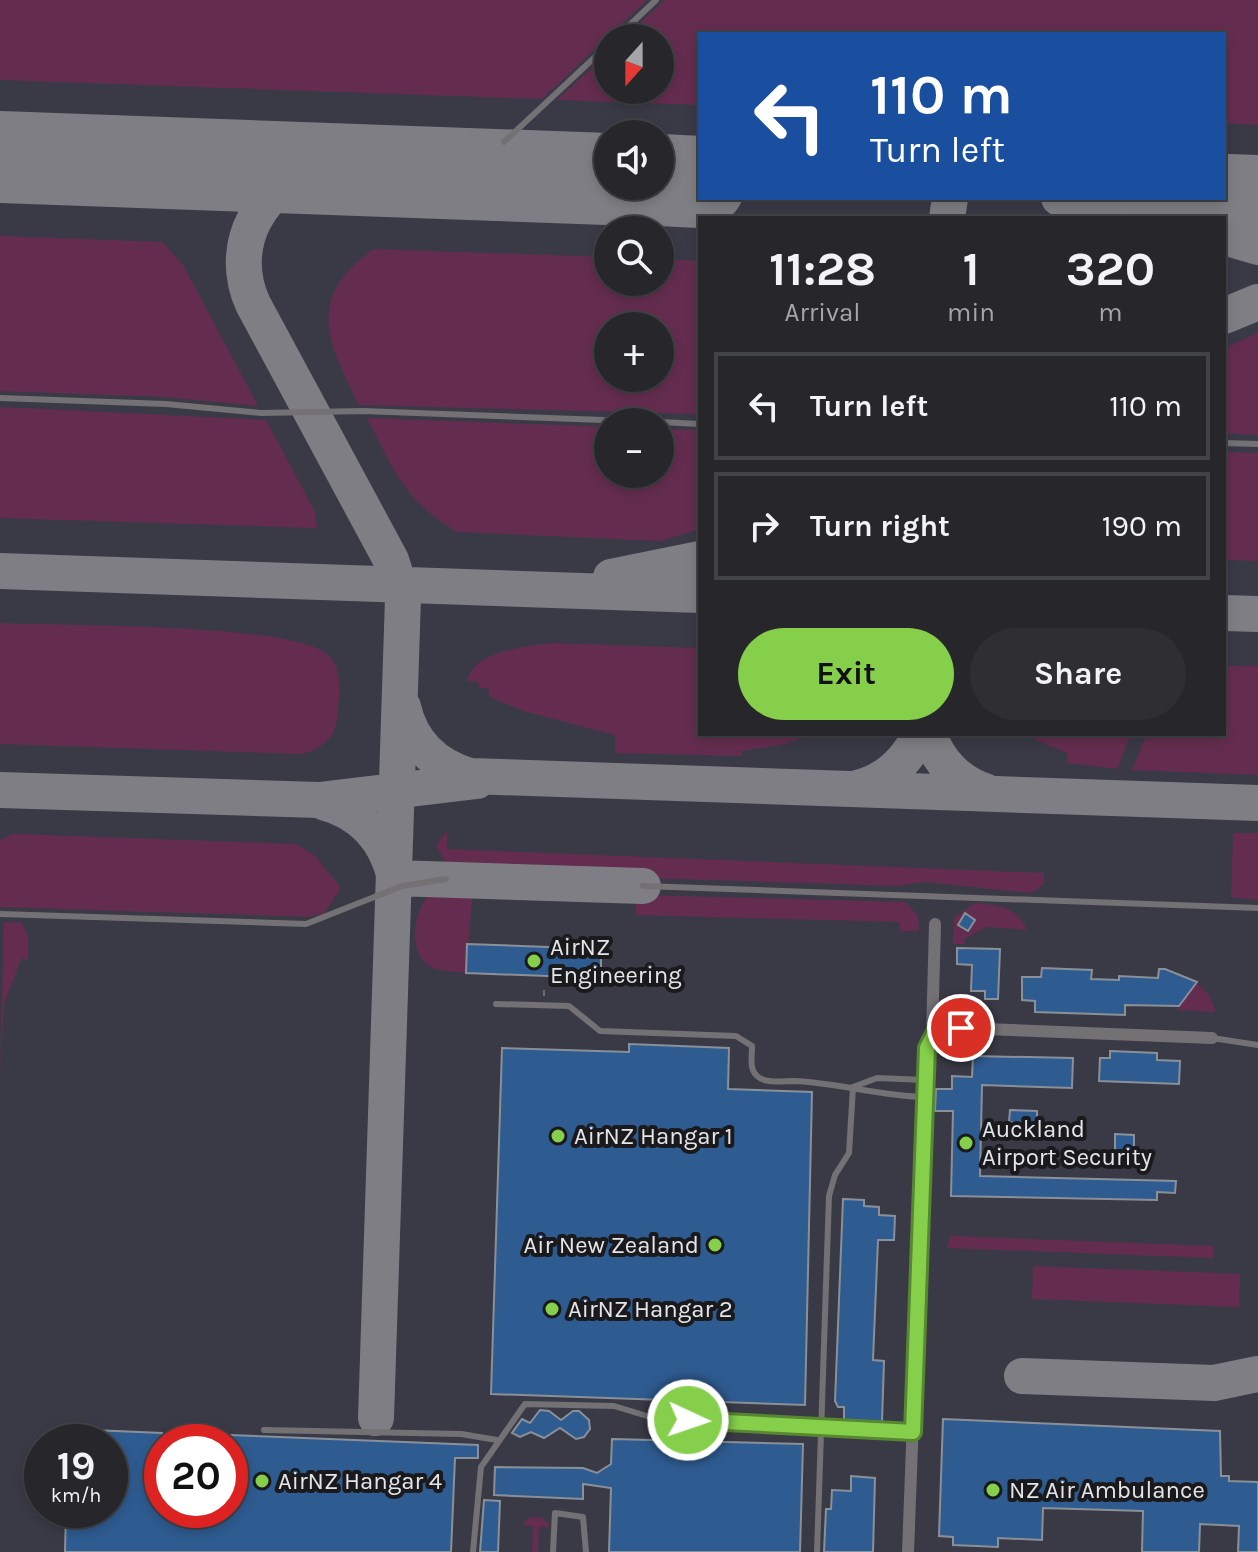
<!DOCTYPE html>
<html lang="en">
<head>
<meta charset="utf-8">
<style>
	:root { --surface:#26262b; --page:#2e2e33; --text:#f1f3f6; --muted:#a4a5a9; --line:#424347; --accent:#86cf4b }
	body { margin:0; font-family:Karla,sans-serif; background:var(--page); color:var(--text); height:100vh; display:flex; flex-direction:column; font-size:30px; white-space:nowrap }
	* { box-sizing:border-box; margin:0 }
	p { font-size:26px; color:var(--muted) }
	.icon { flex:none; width:44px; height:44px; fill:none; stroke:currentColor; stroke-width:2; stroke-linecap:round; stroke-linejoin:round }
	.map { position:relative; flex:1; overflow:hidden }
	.drawer { position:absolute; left:698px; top:216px; width:528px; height:520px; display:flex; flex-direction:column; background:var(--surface); border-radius:0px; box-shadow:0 4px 12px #0003,0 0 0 2px var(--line) }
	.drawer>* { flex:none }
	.banner { position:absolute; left:698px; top:32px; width:528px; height:168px; border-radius:0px; box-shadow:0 4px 12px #0003,0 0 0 2px var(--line); background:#1a4fa0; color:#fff; overflow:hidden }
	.needle { width:52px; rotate:201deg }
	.buttons { position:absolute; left:594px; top:24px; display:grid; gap:16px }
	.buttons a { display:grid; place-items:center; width:80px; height:80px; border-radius:50%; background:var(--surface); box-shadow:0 4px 12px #0003,0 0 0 2px var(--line); font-size:40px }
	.speed { position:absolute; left:24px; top:1424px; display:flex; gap:16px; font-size:40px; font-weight:700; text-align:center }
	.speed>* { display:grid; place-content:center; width:104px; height:104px; border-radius:50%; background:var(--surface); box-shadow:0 4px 12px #0003,0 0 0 2px var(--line); line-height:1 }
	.speed small { font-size:20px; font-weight:400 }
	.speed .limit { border:12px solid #d22; background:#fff; color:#111 }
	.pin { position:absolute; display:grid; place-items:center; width:68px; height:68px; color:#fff; margin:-34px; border:4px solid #fff; border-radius:50%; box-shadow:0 2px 8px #0007 }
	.me { position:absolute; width:88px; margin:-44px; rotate:93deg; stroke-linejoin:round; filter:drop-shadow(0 0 6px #0008) }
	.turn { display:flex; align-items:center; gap:28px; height:168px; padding:0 40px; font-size:36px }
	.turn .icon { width:104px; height:104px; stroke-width:2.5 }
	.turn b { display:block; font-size:56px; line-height:68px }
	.eta { display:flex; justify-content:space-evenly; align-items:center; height:136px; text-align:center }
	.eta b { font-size:48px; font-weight:700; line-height:56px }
	.action { display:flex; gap:16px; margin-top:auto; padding:16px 40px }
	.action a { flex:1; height:92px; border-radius:48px; background:var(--accent); color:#111; font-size:32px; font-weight:700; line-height:92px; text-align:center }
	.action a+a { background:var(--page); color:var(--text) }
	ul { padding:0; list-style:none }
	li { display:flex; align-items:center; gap:24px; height:108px; margin:0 16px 12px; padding:0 24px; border:4px solid var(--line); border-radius:0px }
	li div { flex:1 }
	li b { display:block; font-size:30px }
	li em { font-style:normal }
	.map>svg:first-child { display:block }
</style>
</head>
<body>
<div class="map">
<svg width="1258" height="1552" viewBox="0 0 1258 1552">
	<rect width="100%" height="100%" fill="#323239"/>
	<path fill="#3a3a47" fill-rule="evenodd" d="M0 0H1258V1552H0ZM700 34H1224V198H700ZM608 38H660V90H608ZM608 134H660V186H608ZM700 218H1224V734H700ZM608 230H660V282H608ZM608 326H660V378H608ZM608 422H660V474H608ZM42 1442H110V1510H42ZM162 1442H230V1510H162Z"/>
	<path fill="#642d4f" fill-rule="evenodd" d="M0 0H647L542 99 0 80Z
		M665 0H1258V125L1224 123V34H700V105L557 100 608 53V90H660V38H624Z
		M0 236 162 242 183 265 258 406 164 397 0 391Z
		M374 249 608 257V282H660V259L700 261V414L359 405C328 343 304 298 374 249ZM608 326H660V378H608Z
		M1258 333V435L1224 433V348Z
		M0 407 266 420 315 512 317 528 0 518Z
		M367 418 608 427V474H660V429L700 430V529L661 541 458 532C406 503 393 469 367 418Z
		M1224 452 1258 453V561L1224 560Z
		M0 623C59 626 291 623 327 654 344 668 339 698 337 718 335 739 321 749 302 754L0 744Z
		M551 643 700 648V734H814L785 744 742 751V756L615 753V735L524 711 489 697V689L479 688 478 682 467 681C475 650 525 647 551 643Z
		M1224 666H1258V775L1132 770 1147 734H1224Z
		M1022 734H1131L1117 769 1067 763V753Z
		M447 831V849L1044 873V884L1031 893 924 882 898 886 459 872 448 867 436 845Z
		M1233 833H1258V900L1231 897Z
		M13 834 297 844 315 856 341 888 324 913 308 917 0 907V840Z
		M442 887H473L466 973C456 971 438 972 429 966 404 948 415 895 442 887Z
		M636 895 905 902 918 916 919 931H900V922L636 915Z
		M975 903C998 905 1017 907 1027 930L986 927 964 939 965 944H953L954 918Z
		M4 922 22 923 28 936V959H21L4 1004 0 1075Z
		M1197 983 1209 995 1216 1012 1176 1010Z
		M950 1236 1213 1246 1214 1258 947 1248Z
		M1033 1266 1240 1274 1239 1307 1032 1299Z
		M530 1517 543 1518 549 1524V1527H539L538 1552H532L533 1526 522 1525Z"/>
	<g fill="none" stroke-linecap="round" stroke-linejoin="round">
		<path stroke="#7e7e84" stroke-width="36" d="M323 169C261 182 226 245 253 304L391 560 403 598 376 1418
			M1059 198 1144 218
			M947 218 950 198
			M1224 237 1258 247
			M1224 316 1258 302
			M0 571 700 595
			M611 577 700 559
			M1224 613 1258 614
			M403 707C411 742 435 766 470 776L1258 803
			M929 734C938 762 959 783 987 792
			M857 788C887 781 907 761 920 734
			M0 790 319 800 477 781
			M323 802C361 812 386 839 395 878L643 886
			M1022 1376 1214 1383 1258 1374"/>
		<path stroke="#7e7e84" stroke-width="92" d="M0 157 608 179
			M660 180 700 182
			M1171 198 1258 201"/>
	</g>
	<path fill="#2e5b90" stroke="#8a9097" stroke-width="2" d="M965 913 975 920 968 931 958 925Z
		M467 944 601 949V978L466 973Z
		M957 948 1000 949 998 999H985V991H971L972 965 957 964Z
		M1042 968 1092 970 1091 979 1119 980V976L1158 978 1159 969H1165L1197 982 1179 1006 1125 1005V1015L1035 1012V1001L1022 1000V977H1041Z
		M629 1044 729 1048 728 1089 812 1092 805 1405 491 1394 502 1048 629 1052Z
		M1110 1051 1157 1053V1060L1180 1061 1179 1084 1099 1081 1100 1058H1110Z
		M973 1056 1073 1058 1072 1088 982 1085 980 1176 1176 1181 1175 1193 1157 1192V1200L951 1196 953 1111H935L936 1089H952V1076L972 1077Z
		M1010 1110 1037 1111V1124L1009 1122Z
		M1115 1134 1134 1135V1156L1115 1155Z
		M843 1199 864 1200V1206L879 1207V1215L895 1216 894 1240H878L873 1360 884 1361 882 1422 844 1421V1407H838L835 1401Z
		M540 1410 549 1411 561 1420 573 1411H579L589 1420 590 1429 584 1437 576 1439 560 1428 544 1438 531 1432 520 1437 512 1433 522 1419 530 1423Z
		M943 1419 1220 1431 1221 1476H1229V1481L1258 1482V1552H1238L1239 1526 1200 1524 1199 1552H1142L1143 1511 1043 1508 1042 1540 998 1538V1547L953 1545V1537L939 1536Z
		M68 1429 162 1433V1510H230V1435L478 1445V1458H455L451 1552H65L66 1510H110V1442H68Z
		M612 1439 803 1444 800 1552H609L611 1488 583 1484V1499L494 1495 495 1467 583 1468 597 1473 611 1464Z
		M851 1476 875 1478 873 1552H824L826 1509H831L832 1490 851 1491Z
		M484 1500 500 1501 498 1552H480Z"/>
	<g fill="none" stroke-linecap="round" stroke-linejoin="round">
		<path stroke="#6a6a70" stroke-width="2" stroke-dasharray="6 4" stroke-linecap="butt" d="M544 996V989"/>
		<path stroke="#737174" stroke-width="6" d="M616 38 656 0
			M504 142 608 45
			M0 398 166 404 261 413 363 411 657 422
			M660 422 700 424
			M1224 443 1258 444
			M643 886 1258 908
			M0 914 306 924 402 886 446 879
			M496 1004 569 1006 600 1031 736 1036 752 1046C752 1056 749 1069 757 1076 765 1084 784 1081 794 1081 839 1083 880 1096 925 1097
			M1212 1038 1258 1045
			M853 1087 877 1078 925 1080
			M264 1430 461 1434 497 1440
			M473 1552 481 1467 525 1404 614 1406 657 1419 913 1432
			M553 1552 555 1513 583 1517 586 1552
			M817 1552 829 1196 835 1175 849 1153 853 1087"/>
		<path stroke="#737174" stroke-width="12" d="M932 1035 961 1028 1212 1038
			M908 1552 927 1048 932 1035 935 924"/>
	</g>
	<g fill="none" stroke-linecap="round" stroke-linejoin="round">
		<defs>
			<path id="route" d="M688 1420 913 1432 927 1048 935 1032 961 1028"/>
		</defs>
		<use href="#route" stroke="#578731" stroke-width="20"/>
		<use href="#route" stroke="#86cf4b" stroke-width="14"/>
	</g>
	<g fill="#86cf4b" stroke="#1a1a1d" stroke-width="3">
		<circle cx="534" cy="961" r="8"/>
		<circle cx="558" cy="1136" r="8"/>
		<circle cx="966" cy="1143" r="8"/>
		<circle cx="715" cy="1245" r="8"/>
		<circle cx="552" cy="1309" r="8"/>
		<circle cx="262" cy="1481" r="8"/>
		<circle cx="993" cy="1490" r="8"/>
	</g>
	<g text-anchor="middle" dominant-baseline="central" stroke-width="8" stroke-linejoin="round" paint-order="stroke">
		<g font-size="24" fill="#e4e5e9" stroke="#1a1a1d" text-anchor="start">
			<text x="550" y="947">AirNZ<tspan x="550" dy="28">Engineering</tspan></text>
			<text x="982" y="1129">Auckland<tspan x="982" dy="28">Airport Security</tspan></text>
			<text x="574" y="1136">AirNZ Hangar 1</text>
			<text x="699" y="1245" text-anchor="end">Air New Zealand</text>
			<text x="568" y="1309">AirNZ Hangar 2</text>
			<text x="278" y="1481">AirNZ Hangar 4</text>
			<text x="1009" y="1490">NZ Air Ambulance</text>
		</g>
	</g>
</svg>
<div class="buttons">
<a><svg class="needle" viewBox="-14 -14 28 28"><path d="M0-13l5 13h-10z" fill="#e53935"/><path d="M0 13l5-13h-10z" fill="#a4a5a9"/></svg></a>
<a><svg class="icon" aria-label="sound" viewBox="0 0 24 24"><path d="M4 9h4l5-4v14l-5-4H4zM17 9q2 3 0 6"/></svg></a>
<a><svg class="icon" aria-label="search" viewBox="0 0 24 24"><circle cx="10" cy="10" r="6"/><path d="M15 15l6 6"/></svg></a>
<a>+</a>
<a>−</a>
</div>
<div class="speed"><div>19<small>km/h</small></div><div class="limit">20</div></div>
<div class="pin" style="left:961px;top:1028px;background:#d93025"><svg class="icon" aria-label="arrive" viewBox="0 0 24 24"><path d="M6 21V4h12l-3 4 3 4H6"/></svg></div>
<svg class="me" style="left:688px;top:1420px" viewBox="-20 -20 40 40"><circle r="17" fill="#86cf4b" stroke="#fff" stroke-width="3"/><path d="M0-11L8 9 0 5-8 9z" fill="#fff"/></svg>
<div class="banner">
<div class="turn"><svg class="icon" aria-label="left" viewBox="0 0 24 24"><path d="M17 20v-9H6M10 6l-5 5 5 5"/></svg><div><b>110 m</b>Turn left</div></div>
</div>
<section class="drawer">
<div class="eta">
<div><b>11:28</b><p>Arrival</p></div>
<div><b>1</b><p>min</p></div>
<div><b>320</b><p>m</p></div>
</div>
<ul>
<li><svg class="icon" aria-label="left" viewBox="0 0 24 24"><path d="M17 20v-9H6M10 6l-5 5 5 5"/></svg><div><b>Turn left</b></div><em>110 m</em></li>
<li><svg class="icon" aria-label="right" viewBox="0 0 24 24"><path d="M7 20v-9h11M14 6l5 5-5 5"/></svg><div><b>Turn right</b></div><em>190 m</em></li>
</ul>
<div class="action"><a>Exit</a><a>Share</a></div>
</section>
</div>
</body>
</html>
